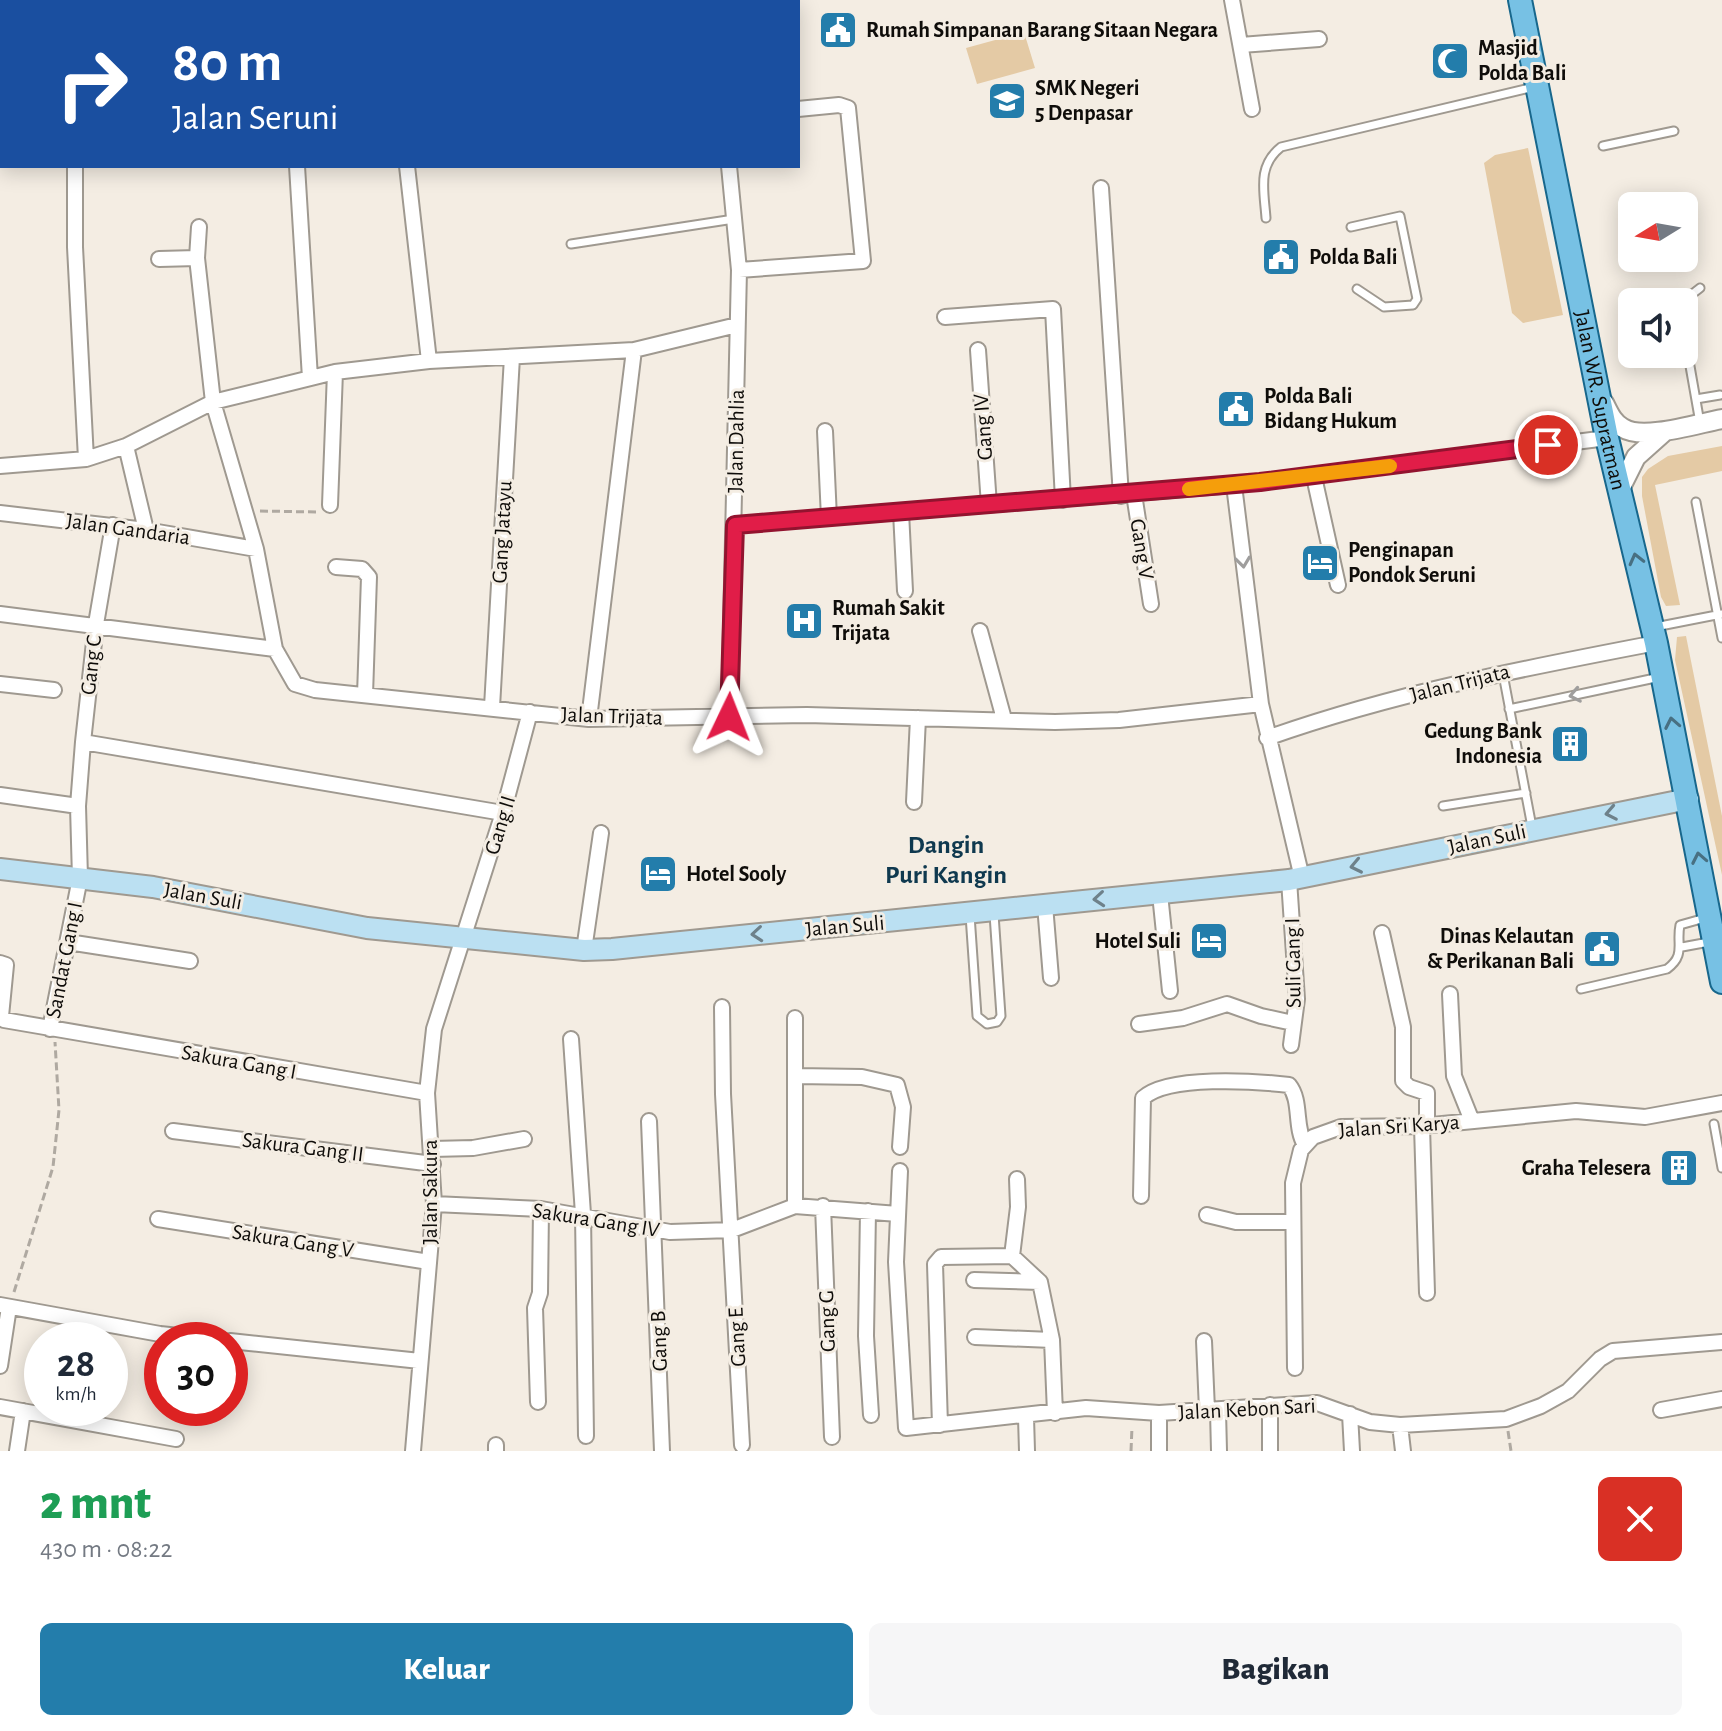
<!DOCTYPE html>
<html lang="id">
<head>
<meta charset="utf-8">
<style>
	:root { --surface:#fff; --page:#f6f6f7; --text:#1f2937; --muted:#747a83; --accent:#237dab }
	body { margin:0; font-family:"Alegreya Sans",sans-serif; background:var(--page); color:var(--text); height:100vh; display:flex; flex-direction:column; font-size:30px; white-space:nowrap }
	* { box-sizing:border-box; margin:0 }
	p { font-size:26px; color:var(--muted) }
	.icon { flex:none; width:44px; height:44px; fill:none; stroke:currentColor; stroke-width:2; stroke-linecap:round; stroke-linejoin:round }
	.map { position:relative; height:1451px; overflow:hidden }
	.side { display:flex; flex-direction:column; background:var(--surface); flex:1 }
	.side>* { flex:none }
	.banner { position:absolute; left:0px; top:0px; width:800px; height:168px; box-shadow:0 4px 20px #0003; background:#1a4fa0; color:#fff; overflow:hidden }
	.needle { width:52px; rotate:259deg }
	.controls { position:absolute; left:1618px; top:192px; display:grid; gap:16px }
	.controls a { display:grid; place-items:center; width:80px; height:80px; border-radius:12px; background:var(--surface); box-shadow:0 4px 20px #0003; font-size:40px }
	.speed { position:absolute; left:24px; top:1322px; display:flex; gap:16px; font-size:40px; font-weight:700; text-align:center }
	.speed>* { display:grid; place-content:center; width:104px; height:104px; border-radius:50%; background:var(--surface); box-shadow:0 4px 20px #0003; line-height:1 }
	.speed small { font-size:20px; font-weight:400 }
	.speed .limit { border:12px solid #d22; background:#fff; color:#111 }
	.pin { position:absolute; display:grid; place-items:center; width:68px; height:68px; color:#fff; margin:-34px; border:4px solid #fff; border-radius:50%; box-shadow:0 2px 8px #0007 }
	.me { position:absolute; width:88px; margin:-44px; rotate:2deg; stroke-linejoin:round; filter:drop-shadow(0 0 6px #0008) }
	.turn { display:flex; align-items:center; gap:28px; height:168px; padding:0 40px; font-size:36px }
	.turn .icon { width:104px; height:104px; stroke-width:2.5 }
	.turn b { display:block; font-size:56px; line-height:68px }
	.round { display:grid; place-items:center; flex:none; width:84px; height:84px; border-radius:12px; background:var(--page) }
	.headline { display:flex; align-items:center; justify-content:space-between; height:136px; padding:0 40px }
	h1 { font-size:48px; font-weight:800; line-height:60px; color:#1e9e55 }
	.button { display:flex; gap:16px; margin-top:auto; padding:16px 40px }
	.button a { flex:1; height:92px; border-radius:12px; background:var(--accent); color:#fff; font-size:32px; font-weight:800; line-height:92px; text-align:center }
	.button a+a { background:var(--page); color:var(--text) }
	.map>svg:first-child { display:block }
</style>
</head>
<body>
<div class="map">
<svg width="1722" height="1451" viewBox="0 0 1722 1451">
	<rect width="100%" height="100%" fill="#f4ede3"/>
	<path fill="#e4caa5" d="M1024 32 1035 68 977 84 966 48Z
		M1528 148 1563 315 1523 323 1512 313 1484 163 1495 155Z
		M1722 446V471L1655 485 1680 605 1666 606 1661 597 1642 496V477L1648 469 1668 456Z
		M1686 636 1722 816V875L1675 660 1677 637Z"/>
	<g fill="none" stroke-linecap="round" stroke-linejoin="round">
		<defs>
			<path id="service" d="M497 0V2
				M1603 146 1674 131
				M1266 218C1264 190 1257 166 1281 147L1534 87
				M1351 227 1400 216 1417 299 1413 305 1384 307 1357 289
				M571 244 734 219
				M1684 247 1692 246
				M1624 258 1632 257
				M1682 302 1700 288
				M1684 332 1700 423
				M1696 399 1720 395
				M1696 502 1722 638
				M1655 627 1722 614
				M1503 674 1532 827
				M1509 709 1660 677
				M1443 806 1526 793
				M970 915 977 1016 987 1024 997 1022 1001 1016 994 914
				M1682 947 1709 942
				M1581 989 1667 969C1686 955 1676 944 1680 925L1705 918
				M1714 1124 1722 1168"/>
			<path id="minor" d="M198 0V2
				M241 0 242 2
				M289 0V2
				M353 0V2
				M403 0V2
				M598 0V2
				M712 0V2
				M1232 0 1252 109
				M81 2V0
				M1241 45 1319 39
				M75 166V247L86 459
				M297 166 310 378
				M407 166 429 361
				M729 166 739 270 729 717
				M1101 188 1121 496
				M199 227 197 258 213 402 256 549 275 649 295 684 315 690 589 719 807 715 1055 722 1119 720 1261 704
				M159 259 197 258
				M739 270 863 261 848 108 839 105 798 109
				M945 317 1053 309 1063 500
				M978 350 989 505
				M825 431 829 518
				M126 446 146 530
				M0 466 86 459 126 446 213 402 335 372 429 361 634 350 737 325
				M1314 477 1338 585
				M1234 485 1261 704 1302 878
				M1134 494 1151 604
				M330 505 335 372
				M901 512 905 591
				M0 513 146 530 256 549
				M735 525 1234 485 1607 438
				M336 567 362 569 369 577 365 695
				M0 614 275 649
				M980 631 1004 719
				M0 684 54 690
				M492 707 512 357
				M589 719 634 350
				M1267 738C1394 693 1525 668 1656 643
				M83 742 503 813
				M0 795 78 806
				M914 802 918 718
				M1289 880 1297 999 1291 1045
				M1160 894 1170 991
				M1045 905 1051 978
				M1382 933 1403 1027V1081L1409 1087 1427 1093V1125
				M68 942 190 961
				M584 950 601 833
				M0 963 6 965 1 1016 4 1020 427 1093
				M1450 994 1454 1076 1472 1121
				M722 1007 723 1094 742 1445
				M1139 1024 1183 1018 1227 1004 1261 1016 1293 1023
				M50 1029 80 878 78 806 83 742 96 624 113 525
				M571 1039 583 1214 586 1436
				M796 1076 862 1077 897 1085 903 1107 900 1147
				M649 1121 662 1451
				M1422 1126 1427 1293
				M173 1131 433 1164
				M432 1149 473 1148 524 1139
				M900 1171 896 1262 906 1428 1086 1408 1159 1413 1317 1403 1370 1422 1400 1425 1506 1419 1541 1406 1568 1391 1600 1359 1613 1351 1722 1342
				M1141 1196 1143 1098C1168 1075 1254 1081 1289 1085 1302 1101 1294 1127 1305 1145
				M434 1204 541 1209 670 1232 732 1230 795 1206 898 1214
				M795 1206V1018
				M823 1206 832 1437
				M868 1211 866 1336 871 1415
				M1207 1215 1236 1222H1291
				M158 1219 429 1262
				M1012 1256 1018 1207 1017 1179
				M974 1280 1040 1282
				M0 1305 160 1334 217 1340
				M975 1337 1052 1340
				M230 1341 420 1361
				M1204 1341 1207 1410
				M0 1366 9 1307
				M1295 1368 1293 1183 1301 1150 1313 1137 1341 1127 1422 1126 1576 1111 1645 1117 1722 1103
				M538 1402 535 1308 540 1293 541 1209
				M1270 1405V1451
				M0 1407 176 1439
				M1661 1410 1722 1399
				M1218 1411 1219 1451
				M1159 1413V1451
				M1350 1414 1352 1451
				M1026 1417 1027 1451
				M940 1425 935 1264 941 1257 1012 1256 1040 1282 1052 1340 1055 1413
				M1400 1425 1403 1451
				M17 1451 23 1411
				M413 1451 434 1204 427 1093 434 1029 503 813 530 712
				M496 1451V1445"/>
			<path id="tertiary" d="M1604 403C1609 413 1613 423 1623 428 1643 441 1699 423 1722 419
				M1619 491 1636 457 1664 432"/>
			<path id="secondary" d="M0 869 153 887 367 928 584 950 612 949 1289 880 1688 799"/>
			<g id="primary">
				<path id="s1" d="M1520 0 1607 438 1656 643 1722 982"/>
			</g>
		</defs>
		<use href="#service" stroke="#9f9990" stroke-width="11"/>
		<use href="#minor" stroke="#9f9990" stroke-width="18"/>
		<use href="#tertiary" stroke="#9f9990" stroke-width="22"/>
		<use href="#secondary" stroke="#9f9990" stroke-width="24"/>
		<use href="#primary" stroke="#18678c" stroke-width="26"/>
		<path stroke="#afa9a1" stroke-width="3" stroke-dasharray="8 4" stroke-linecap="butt" d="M260 511 317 512
			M14 1292 53 1167 59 1110 55 1042
			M1508 1431 1511 1451
			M1131 1451 1132 1427"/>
		<use href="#service" stroke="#fff" stroke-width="7"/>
		<use href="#minor" stroke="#fff" stroke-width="14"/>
		<use href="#tertiary" stroke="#fff" stroke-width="18"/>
		<use href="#secondary" stroke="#bbe0f2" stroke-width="20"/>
		<use href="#primary" stroke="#77c1e4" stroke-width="22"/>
	</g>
	<defs><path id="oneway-chevron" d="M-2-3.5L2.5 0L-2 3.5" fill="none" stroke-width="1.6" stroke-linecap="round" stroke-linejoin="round" transform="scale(2)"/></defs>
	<g stroke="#487082">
		<use href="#oneway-chevron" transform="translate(1636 559) rotate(-104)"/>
		<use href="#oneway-chevron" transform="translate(1672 723) rotate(-101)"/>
		<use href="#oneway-chevron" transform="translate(1699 858) rotate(-101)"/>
	</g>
	<g stroke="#9f9e9d">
		<use href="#oneway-chevron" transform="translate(1243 562) rotate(83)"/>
		<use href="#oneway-chevron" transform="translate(1575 695) rotate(169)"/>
	</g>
	<g stroke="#6e818a">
		<use href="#oneway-chevron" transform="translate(1611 813) rotate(169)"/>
		<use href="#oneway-chevron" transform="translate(1356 866) rotate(168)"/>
		<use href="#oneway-chevron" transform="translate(1099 899) rotate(175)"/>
		<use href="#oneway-chevron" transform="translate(757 934) rotate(175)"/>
	</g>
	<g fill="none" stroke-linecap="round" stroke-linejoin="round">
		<defs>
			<path id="route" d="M729 717 735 525 1260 482 1548 445"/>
		</defs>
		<use href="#route" stroke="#92132f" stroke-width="20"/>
		<use href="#route" stroke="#e11d48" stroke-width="14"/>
		<path stroke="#f59e0b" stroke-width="14" d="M1189 489 1390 466"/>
	</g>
	<defs>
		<symbol id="civic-square" viewBox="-11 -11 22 22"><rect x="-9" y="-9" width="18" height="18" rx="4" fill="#237dab" stroke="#f4ede3"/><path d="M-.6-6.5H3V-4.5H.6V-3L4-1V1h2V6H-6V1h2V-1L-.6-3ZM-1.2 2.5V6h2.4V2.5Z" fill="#fff"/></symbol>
		<symbol id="mosque-square" viewBox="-11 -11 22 22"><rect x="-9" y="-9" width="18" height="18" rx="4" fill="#237dab" stroke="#f4ede3"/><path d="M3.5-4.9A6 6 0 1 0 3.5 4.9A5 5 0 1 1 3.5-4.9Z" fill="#fff"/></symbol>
		<symbol id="school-square" viewBox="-11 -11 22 22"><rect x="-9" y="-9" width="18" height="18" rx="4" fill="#237dab" stroke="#f4ede3"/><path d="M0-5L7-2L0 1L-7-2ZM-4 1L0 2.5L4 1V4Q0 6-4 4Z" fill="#fff"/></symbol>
		<symbol id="hotel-square" viewBox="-11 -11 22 22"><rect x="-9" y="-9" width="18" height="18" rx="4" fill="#237dab" stroke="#f4ede3"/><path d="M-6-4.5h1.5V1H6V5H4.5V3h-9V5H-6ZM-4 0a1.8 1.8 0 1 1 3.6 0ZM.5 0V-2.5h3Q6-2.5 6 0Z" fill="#fff"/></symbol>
		<symbol id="hospital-square" viewBox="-11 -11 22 22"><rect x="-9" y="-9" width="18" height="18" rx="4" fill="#237dab" stroke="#f4ede3"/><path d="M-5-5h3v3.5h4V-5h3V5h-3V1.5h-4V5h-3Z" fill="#fff"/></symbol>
		<symbol id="building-square" viewBox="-11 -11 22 22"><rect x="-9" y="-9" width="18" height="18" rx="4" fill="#237dab" stroke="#f4ede3"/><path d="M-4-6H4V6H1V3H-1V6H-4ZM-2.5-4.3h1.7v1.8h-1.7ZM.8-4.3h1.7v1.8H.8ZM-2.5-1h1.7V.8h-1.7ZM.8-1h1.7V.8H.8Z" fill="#fff"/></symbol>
	</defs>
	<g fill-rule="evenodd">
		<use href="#civic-square" x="816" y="8" width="44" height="44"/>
		<use href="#mosque-square" x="1428" y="39" width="44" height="44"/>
		<use href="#school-square" x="985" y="79" width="44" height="44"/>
		<use href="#civic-square" x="1259" y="235" width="44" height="44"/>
		<use href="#civic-square" x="1214" y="387" width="44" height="44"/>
		<use href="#hotel-square" x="1298" y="541" width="44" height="44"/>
		<use href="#hospital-square" x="782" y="599" width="44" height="44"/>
		<use href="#building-square" x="1548" y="722" width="44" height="44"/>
		<use href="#hotel-square" x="636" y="852" width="44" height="44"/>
		<use href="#hotel-square" x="1187" y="919" width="44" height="44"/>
		<use href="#civic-square" x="1580" y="927" width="44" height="44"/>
		<use href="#building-square" x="1657" y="1146" width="44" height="44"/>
	</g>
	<g text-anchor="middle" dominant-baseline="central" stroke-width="6" stroke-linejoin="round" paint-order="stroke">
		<g font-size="22" font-weight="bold" fill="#0f0d0a" stroke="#f4ede3" text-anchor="start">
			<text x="866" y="30">Rumah Simpanan Barang Sitaan Negara</text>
			<text x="1478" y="48">Masjid<tspan x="1478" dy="25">Polda Bali</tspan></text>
			<text x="1035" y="88">SMK Negeri<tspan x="1035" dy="25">5 Denpasar</tspan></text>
			<text x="1309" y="257">Polda Bali</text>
			<text x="1264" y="396">Polda Bali<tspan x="1264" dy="25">Bidang Hukum</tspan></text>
			<text x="1348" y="550">Penginapan<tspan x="1348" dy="25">Pondok Seruni</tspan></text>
			<text x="832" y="608">Rumah Sakit<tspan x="832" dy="25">Trijata</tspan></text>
			<text x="1542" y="731" text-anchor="end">Gedung Bank<tspan x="1542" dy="25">Indonesia</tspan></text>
			<text x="686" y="874">Hotel Sooly</text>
			<text x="1574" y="936" text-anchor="end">Dinas Kelautan<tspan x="1574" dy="25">&amp; Perikanan Bali</tspan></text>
			<text x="1181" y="941" text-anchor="end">Hotel Suli</text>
			<text x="1651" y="1168" text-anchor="end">Graha Telesera</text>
		</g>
		<g font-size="22" fill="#0f0d0a" stroke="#f4ede3">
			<text stroke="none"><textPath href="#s1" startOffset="408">Jalan WR. Supratman</textPath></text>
			<text transform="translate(983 427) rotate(-94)">Gang IV</text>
			<text transform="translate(736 441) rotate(-89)">Jalan Dahlia</text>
			<text transform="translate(128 529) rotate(8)">Jalan Gandaria</text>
			<text transform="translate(502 532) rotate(-87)">Gang Jatayu</text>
			<text transform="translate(1142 549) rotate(81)">Gang V</text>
			<text transform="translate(91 665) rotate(-84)">Gang C</text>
			<text transform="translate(1460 683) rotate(-14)">Jalan Trijata</text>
			<text transform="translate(612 716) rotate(2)">Jalan Trijata</text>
			<text transform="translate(500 825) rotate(-73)">Gang II</text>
			<text transform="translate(1487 839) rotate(-12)">Jalan Suli</text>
			<text transform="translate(203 896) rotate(10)">Jalan Suli</text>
			<text transform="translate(845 926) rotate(-5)">Jalan Suli</text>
			<text transform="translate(64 960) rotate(-79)">Sandat Gang I</text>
			<text transform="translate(1293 963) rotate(-91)">Suli Gang I</text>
			<text transform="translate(239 1062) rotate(10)">Sakura Gang I</text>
			<text transform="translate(1399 1126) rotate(-4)">Jalan Sri Karya</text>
			<text transform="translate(303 1147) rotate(7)">Sakura Gang II</text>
			<text transform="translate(430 1192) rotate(-90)">Jalan Sakura</text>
			<text transform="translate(596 1220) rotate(9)">Sakura Gang IV</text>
			<text transform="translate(293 1241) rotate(9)">Sakura Gang V</text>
			<text transform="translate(827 1321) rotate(-92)">Gang G</text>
			<text transform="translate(737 1337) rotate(-93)">Gang E</text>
			<text transform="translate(659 1341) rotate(-92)">Gang B</text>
			<text transform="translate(1247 1409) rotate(-3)">Jalan Kebon Sari</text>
		</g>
		<g font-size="26" font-weight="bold" fill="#0f394f" stroke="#f4ede3">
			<text x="946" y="845">Dangin<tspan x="946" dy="30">Puri Kangin</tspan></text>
		</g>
	</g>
</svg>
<div class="controls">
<a><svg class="needle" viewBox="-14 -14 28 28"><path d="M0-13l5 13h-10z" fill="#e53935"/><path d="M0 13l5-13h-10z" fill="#747a83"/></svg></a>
<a><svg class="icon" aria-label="sound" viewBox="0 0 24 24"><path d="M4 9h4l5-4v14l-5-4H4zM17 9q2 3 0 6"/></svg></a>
</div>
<div class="speed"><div>28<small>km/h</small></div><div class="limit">30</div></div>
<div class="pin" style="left:1548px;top:445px;background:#d93025"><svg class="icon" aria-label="arrive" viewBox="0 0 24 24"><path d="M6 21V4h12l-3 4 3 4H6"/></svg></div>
<svg class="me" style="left:729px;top:717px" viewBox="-20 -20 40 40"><path d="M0-17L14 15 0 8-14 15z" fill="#e11d48" stroke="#fff" stroke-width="4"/></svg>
<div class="banner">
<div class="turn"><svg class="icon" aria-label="right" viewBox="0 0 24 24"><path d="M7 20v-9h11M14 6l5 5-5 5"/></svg><div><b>80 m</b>Jalan Seruni</div></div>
</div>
</div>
<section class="side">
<div class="headline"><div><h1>2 mnt</h1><p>430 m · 08:22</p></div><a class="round" style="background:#d93025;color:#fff"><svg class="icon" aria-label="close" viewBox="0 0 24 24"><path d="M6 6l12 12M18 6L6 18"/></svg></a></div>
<div class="button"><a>Keluar</a><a>Bagikan</a></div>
</section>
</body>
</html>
